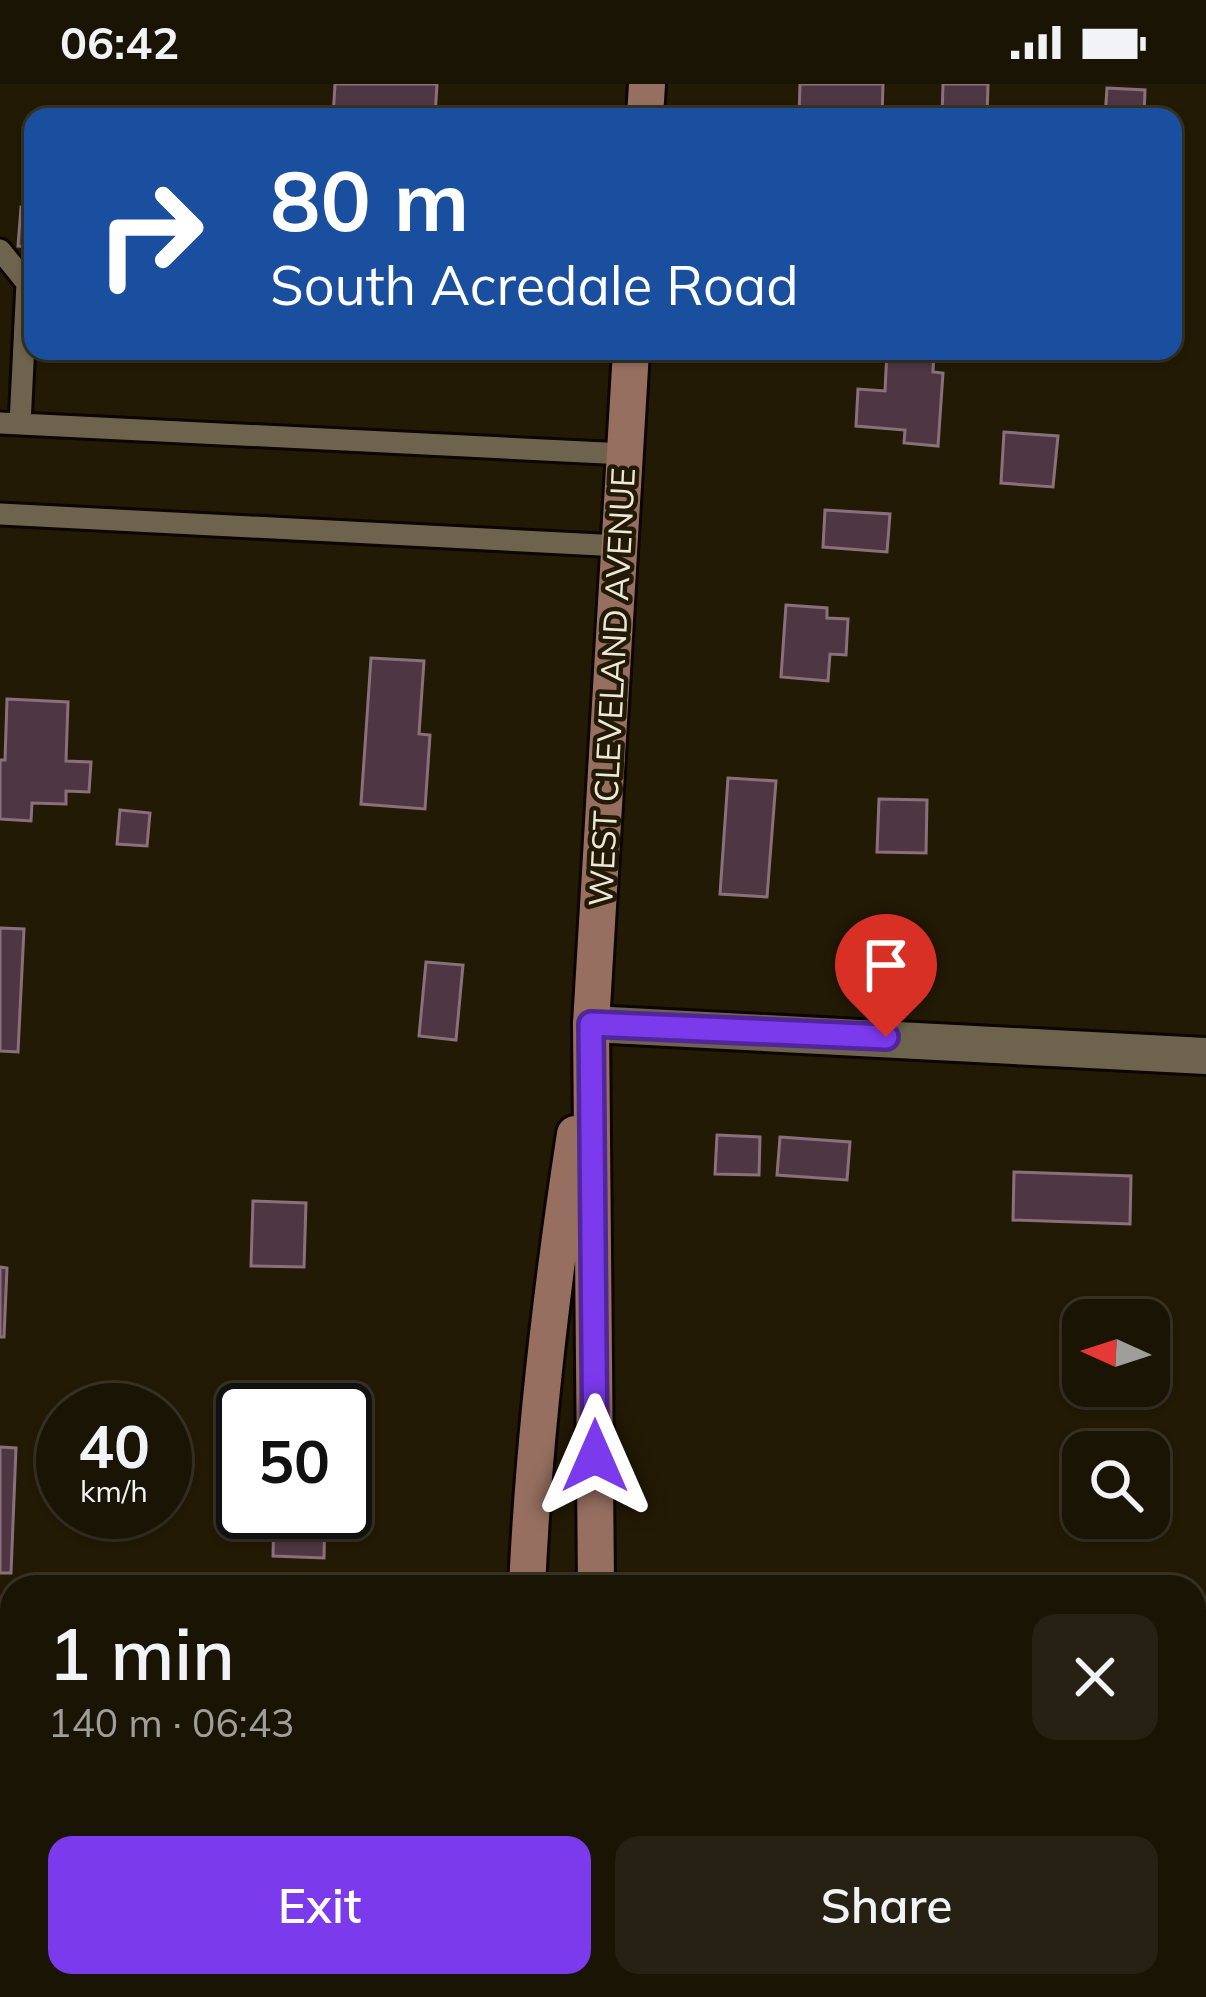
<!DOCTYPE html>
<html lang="en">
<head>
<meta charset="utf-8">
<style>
	:root { --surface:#1a1404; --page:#272113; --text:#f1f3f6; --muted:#9f9e9a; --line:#383326; --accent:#7c3aed }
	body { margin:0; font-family:Mulish,sans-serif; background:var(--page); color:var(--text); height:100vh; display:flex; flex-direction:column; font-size:45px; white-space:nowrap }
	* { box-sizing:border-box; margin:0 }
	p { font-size:39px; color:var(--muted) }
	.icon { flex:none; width:66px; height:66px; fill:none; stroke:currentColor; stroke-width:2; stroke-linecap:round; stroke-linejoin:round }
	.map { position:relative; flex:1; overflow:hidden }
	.panel { position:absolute; left:0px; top:1491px; width:1206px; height:423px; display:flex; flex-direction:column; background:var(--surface); border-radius:36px 36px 0 0; box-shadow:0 3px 9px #0004,0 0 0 3px var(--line) }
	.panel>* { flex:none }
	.hud { position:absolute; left:24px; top:24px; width:1158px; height:252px; border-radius:24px; box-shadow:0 3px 9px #0004,0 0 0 3px var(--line); background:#1a4fa0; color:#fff; overflow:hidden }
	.needle { width:78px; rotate:273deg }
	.buttons { position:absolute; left:1062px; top:1215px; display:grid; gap:24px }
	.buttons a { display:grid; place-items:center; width:108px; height:108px; border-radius:24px; background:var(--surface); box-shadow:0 3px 9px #0004,0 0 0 3px var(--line); font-size:60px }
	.speed { position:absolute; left:36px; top:1299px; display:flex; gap:24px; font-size:60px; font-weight:700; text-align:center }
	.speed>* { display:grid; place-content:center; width:156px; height:156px; border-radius:50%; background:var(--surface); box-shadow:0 3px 9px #0004,0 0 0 3px var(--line); line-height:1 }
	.speed small { font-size:30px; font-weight:400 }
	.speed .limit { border:6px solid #111; border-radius:18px; background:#fff; color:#111 }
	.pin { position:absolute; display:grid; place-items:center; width:102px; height:102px; color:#fff; margin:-123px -51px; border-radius:50% 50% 50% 0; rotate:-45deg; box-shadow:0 0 12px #0007 }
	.pin .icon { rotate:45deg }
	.me { position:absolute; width:132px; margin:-66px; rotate:0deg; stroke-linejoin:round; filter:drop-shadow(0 0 9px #0008) }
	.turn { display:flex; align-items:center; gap:42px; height:252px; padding:0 48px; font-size:54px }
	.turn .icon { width:156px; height:156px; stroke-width:2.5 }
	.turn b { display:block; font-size:84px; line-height:102px }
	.round { display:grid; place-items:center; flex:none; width:126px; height:126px; border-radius:24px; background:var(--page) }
	.headline { display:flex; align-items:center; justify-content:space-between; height:204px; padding:0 48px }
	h1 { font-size:72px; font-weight:600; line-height:90px }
	.action { display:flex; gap:24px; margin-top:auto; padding:24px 48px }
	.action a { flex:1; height:138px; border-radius:24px; background:var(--accent); color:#fff; font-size:48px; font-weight:600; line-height:138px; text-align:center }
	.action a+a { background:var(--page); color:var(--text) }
	.status { display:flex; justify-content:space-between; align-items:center; height:84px; padding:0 60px; background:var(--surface); direction:ltr }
	.status svg { height:33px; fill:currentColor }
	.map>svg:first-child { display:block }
</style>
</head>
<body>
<div class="status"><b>06:42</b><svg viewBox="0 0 49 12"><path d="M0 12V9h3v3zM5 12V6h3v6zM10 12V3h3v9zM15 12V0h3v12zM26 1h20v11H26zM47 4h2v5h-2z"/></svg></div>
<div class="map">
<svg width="1206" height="1913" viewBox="0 0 1206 1913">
	<rect width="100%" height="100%" fill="#231a05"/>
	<path fill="#4e3742" stroke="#8a707c" stroke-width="3" d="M335 0H437L435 33H333Z
		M800 0H883L882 33H799Z
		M943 0H988L987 33H942Z
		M1107 4 1145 6 1144 33H1105Z
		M21 123H33V163L18 162Z
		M293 267H345V276L293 273Z
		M887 267H934L933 288 943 289 938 362 904 359 905 346 856 342 858 305 885 307Z
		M1004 348 1058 352 1053 403 1001 399Z
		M825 426 890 430 887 468 823 463Z
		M786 521 827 524V534L848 535 846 571 830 570 828 597 781 593Z
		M371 574 424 577 419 650 430 651 425 725 361 720Z
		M7 615 68 618 66 677 91 678 89 708 66 707V720L32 719 31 737 0 735V676H5Z
		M728 694 776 697 767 813 720 810Z
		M879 715 927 716 926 769 877 768Z
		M120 726 150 729 147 762 117 760Z
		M0 844 24 845 18 968 0 967Z
		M426 878 463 881 456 956 419 952Z
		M717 1051 760 1053 759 1091 715 1090Z
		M780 1053 850 1058 847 1096 777 1091Z
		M1014 1088 1131 1092 1130 1140 1013 1136Z
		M253 1117 306 1119 304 1183 251 1182Z
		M0 1183 7 1184 4 1253H0Z
		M345 1334 371 1335 368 1416 345 1415Z
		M0 1363 16 1364 11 1489H0Z
		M274 1428H325L324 1474 273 1472Z
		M700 1902H815V1911Z
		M1024 1902H1072L1071 1912 1023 1910Z"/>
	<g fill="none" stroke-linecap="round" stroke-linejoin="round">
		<defs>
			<path id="lane" d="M0 166 27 199 20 340
				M0 339 625 370
				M0 430 620 462
				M183 1902V1913
				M675 1913V1902
				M1132 1913V1902"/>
			<path id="street" d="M591 940 1206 972"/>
			<path id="secondary" d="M645 33 647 0
				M527 1503C534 1351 552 1200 575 1050
				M596 1503 591 940 631 267
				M511 1913V1902
				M579 1913V1902"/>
		</defs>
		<use href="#lane" stroke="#0c0500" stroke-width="27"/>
		<use href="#street" stroke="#0c0500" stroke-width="42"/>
		<use href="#secondary" stroke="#0c0500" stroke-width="42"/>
		<use href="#lane" stroke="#6e644d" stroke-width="21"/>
		<use href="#street" stroke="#6e644d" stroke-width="36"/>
		<use href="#secondary" stroke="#966f60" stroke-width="36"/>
	</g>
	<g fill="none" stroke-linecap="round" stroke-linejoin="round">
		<defs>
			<path id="route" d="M595 1372 591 940 886 953"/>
		</defs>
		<use href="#route" stroke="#51269a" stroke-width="30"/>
		<use href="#route" stroke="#7c3aed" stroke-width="21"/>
	</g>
	<g text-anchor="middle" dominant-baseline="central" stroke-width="9" stroke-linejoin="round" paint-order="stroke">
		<g font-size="33" fill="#eee8db" stroke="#231a05">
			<text transform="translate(611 603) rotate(-87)">WEST CLEVELAND AVENUE</text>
		</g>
	</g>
</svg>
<div class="buttons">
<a><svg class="needle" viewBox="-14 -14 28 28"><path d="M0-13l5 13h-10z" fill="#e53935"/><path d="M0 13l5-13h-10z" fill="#9f9e9a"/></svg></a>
<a><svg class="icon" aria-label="search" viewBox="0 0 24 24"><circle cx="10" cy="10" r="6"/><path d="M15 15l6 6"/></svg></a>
</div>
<div class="speed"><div>40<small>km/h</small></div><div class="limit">50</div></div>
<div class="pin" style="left:886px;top:953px;background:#d93025"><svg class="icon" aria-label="arrive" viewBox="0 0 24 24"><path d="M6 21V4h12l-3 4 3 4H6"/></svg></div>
<svg class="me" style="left:595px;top:1372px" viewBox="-20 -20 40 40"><path d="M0-17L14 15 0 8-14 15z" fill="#7c3aed" stroke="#fff" stroke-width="4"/></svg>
<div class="hud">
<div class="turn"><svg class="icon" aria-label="right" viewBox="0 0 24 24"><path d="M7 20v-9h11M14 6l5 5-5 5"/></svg><div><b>80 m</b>South Acredale Road</div></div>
</div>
<section class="panel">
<div class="headline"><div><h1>1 min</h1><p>140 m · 06:43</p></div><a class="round"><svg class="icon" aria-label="close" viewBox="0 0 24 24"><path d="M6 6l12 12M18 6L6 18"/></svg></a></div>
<div class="action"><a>Exit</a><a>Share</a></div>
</section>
</div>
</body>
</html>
